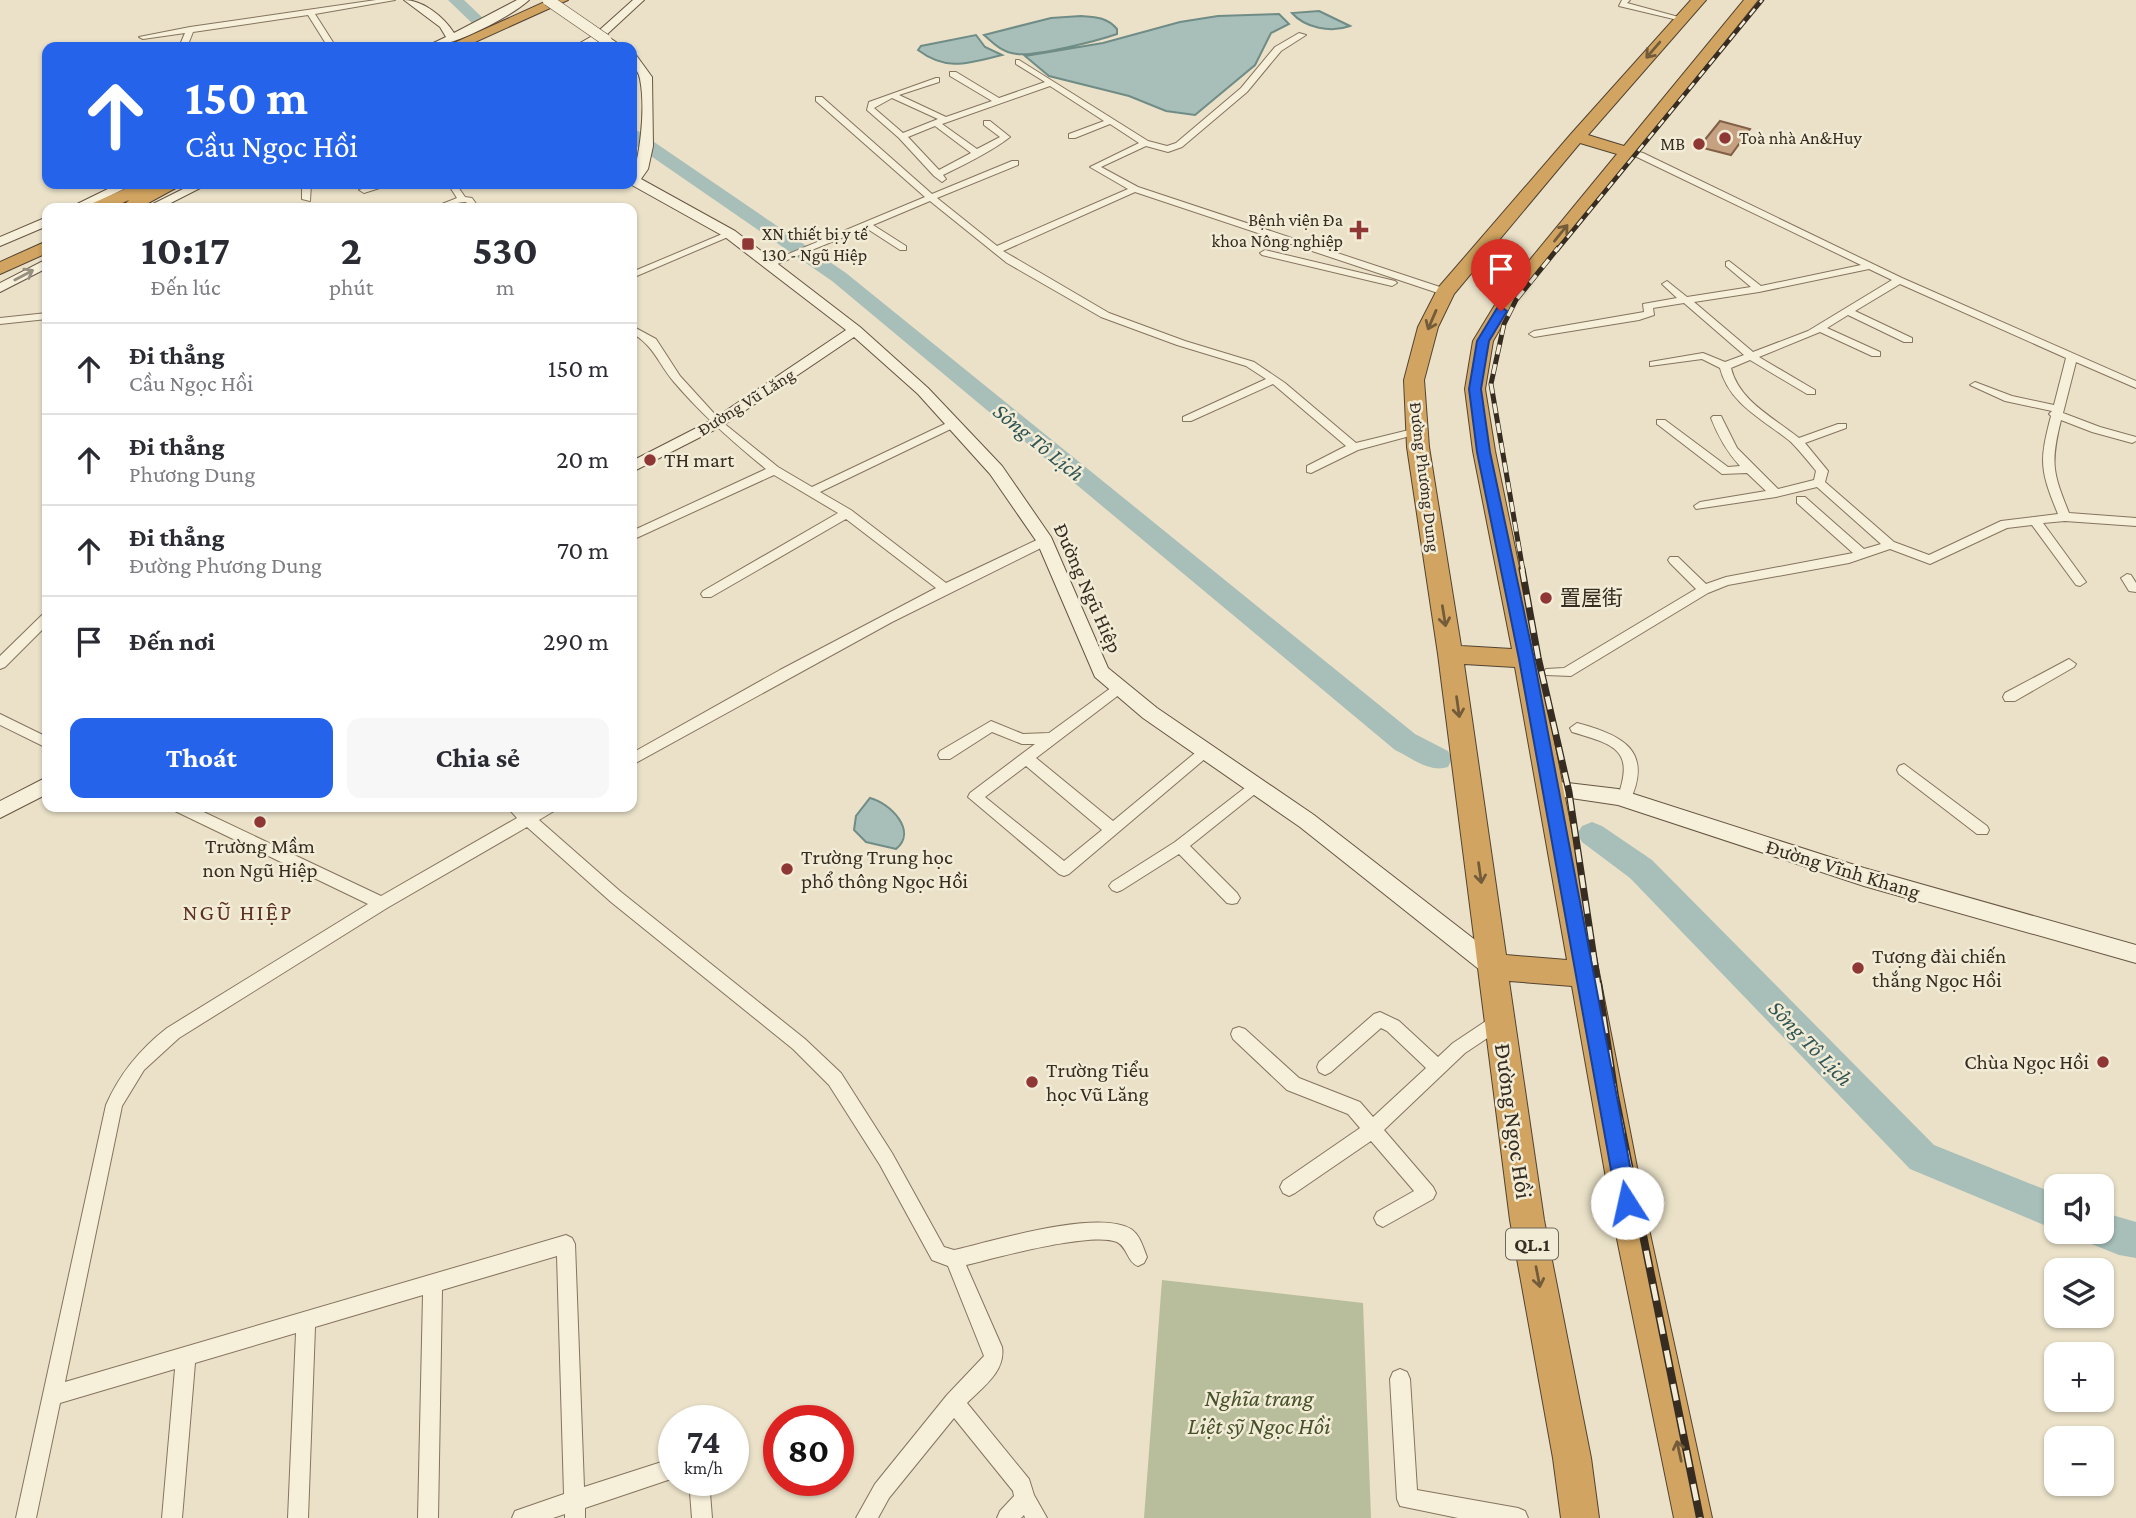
<!DOCTYPE html>
<html lang="vi">
<head>
<meta charset="utf-8">
<style>
	:root { --surface:#fff; --page:#f7f7f7; --text:#2b2b33; --muted:#7c7c81; --line:#e1e1e2; --accent:#2563eb }
	body { margin:0; font-family:"Crimson Pro","Noto Sans SC",serif; background:var(--page); color:var(--text); height:100vh; display:flex; flex-direction:column; font-size:26px; white-space:nowrap }
	* { box-sizing:border-box; margin:0 }
	p { font-size:23px; color:var(--muted) }
	.icon { flex:none; width:38px; height:38px; fill:none; stroke:currentColor; stroke-width:2; stroke-linecap:round; stroke-linejoin:round }
	.map { position:relative; flex:1; overflow:hidden }
	.sheet { position:absolute; left:42px; top:203px; width:595px; height:609px; display:flex; flex-direction:column; background:var(--surface); border-radius:14px; box-shadow:0 2px 5px #0004 }
	.sheet>* { flex:none }
	.banner { position:absolute; left:42px; top:42px; width:595px; height:147px; border-radius:14px; box-shadow:0 2px 5px #0004; background:#2563eb; color:#fff; overflow:hidden }
	.buttons { position:absolute; left:2044px; top:1174px; display:grid; gap:14px }
	.buttons a { display:grid; place-items:center; width:70px; height:70px; border-radius:14px; background:var(--surface); box-shadow:0 2px 5px #0004; font-size:35px }
	.speed { position:absolute; left:658px; top:1405px; display:flex; gap:14px; font-size:35px; font-weight:700; text-align:center }
	.speed>* { display:grid; place-content:center; width:91px; height:91px; border-radius:50%; background:var(--surface); box-shadow:0 2px 5px #0004; line-height:1 }
	.speed small { font-size:18px; font-weight:400 }
	.speed .limit { border:10px solid #d22; background:#fff; color:#111 }
	.pin { position:absolute; display:grid; place-items:center; width:60px; height:60px; color:#fff; margin:-72px -30px; border-radius:50% 50% 50% 0; rotate:-45deg; box-shadow:0 0 7px #0007 }
	.pin .icon { rotate:45deg }
	.me { position:absolute; width:77px; margin:-38px; rotate:350deg; stroke-linejoin:round; filter:drop-shadow(0 0 5px #0008) }
	.turn { display:flex; align-items:center; gap:24px; height:147px; padding:0 28px; font-size:32px }
	.turn .icon { width:91px; height:91px; stroke-width:2.5 }
	.turn b { display:block; font-size:49px; line-height:60px }
	.eta { display:flex; justify-content:space-evenly; align-items:center; height:119px; text-align:center }
	.eta b { font-size:42px; font-weight:700; line-height:49px }
	.primary-button { display:flex; gap:14px; margin-top:auto; padding:14px 28px }
	.primary-button a { flex:1; height:80px; border-radius:14px; background:var(--accent); color:#fff; font-size:28px; font-weight:700; line-height:80px; text-align:center }
	.primary-button a+a { background:var(--page); color:var(--text) }
	ul { padding:0; list-style:none }
	li { display:flex; align-items:center; gap:21px; height:91px; padding:0 28px; border-top:2px solid var(--line) }
	li div { flex:1 }
	li b { display:block; font-size:26px }
	li em { font-style:normal }
	.map>svg:first-child { display:block }
</style>
</head>
<body>
<div class="map">
<svg width="2136" height="1518" viewBox="0 0 2136 1518">
	<rect width="100%" height="100%" fill="#eae1c8"/>
	<path fill="#b8bd9b" d="M1162 1280 1363 1303 1371 1518H1144Z"/>
	<path fill="#a8bfb9" stroke="#708c86" stroke-width="2" d="M1319 11 1350 26C1331 33 1305 28 1292 13Z
		M1279 14 1289 24 1271 33 1255 65 1195 115 1166 111 1129 96 1049 76 1025 56 1103 43 1180 22 1218 16Z
		M1081 16C1095 17 1107 17 1117 29V34C1097 41 1037 56 1017 54 1003 53 994 44 984 35L1051 18Z
		M976 35 985 47 1002 55C969 63 947 72 918 50L921 46Z
		M870 798C890 803 918 831 896 849L866 842 854 830 856 816Z"/>
	<g fill="none" stroke-linecap="round" stroke-linejoin="round">
		<path fill="#a8bfb9" fill-rule="evenodd" d="M448 0H464L486 21 483 24H473Z
			M632 130 638 131 846 273 1415 734 1448 751 1452 759 1448 767C1429 773 1412 758 1395 750L832 281 632 143Z
			M1592 822 1602 826 1652 860 1934 1145 2056 1194V1230L1910 1169 1630 878 1582 842 1577 834 1582 826Z
			M2102 1212 2136 1222V1258L2119 1255 2089 1243 2085 1232H2102Z"/>
	</g>
	<path fill="#c5a081" stroke="#826047" stroke-width="2" d="M1720 121 1750 129 1731 155 1699 147Z"/>
	<g fill="none" stroke-linecap="round" stroke-linejoin="round">
		<defs>
			<path id="street" d="M376 0H395L315 14 336 47H328L308 15 193 32 187 47H179L185 33 143 39 139 37 190 27Z
				M1622 0H1630L1627 3 1686 19 1682 21 1619 6Z
				M1299 33 1306 35 1281 51 1247 92 1182 147 1168 152 1146 146 1101 167 1138 187 1449 290V294H1441L1135 192 1003 251 1109 313 1185 341 1254 362 1285 383 1356 443 1417 428 1423 431 1421 433 1358 450 1311 473 1307 472V466L1346 446 1273 384 1191 421H1183V417L1266 379 1246 366 1177 345 1101 317 1007 263 930 201 873 225 906 246V250H900L866 228 770 267 762 265 925 197 816 101V97H822L932 194 1012 161H1018V165L937 198 997 246 1128 189 1090 167 1139 143 1110 124 1075 138H1069V134L1104 121 1050 86 942 124 977 149 1000 137 984 125V121H990L1010 137C992 151 964 165 943 175L946 179 942 182 934 176 899 138 867 110 869 102 936 78H939V82L899 95 946 117 992 101 950 76V72H956L999 98 1045 82 1016 64V60H1019L1148 141 1167 146 1176 143 1241 88 1275 47ZM892 98 938 119 903 133 874 108ZM935 126 971 153 939 170 908 137Z
				M1627 149 1643 153 1902 278 2136 381V388L2076 362 2063 413 2100 427 2136 437V441L2132 443 2092 432 2061 420C2050 464 2053 473 2069 513L2136 518V526L2065 521 2043 523 2086 582 2080 586 2076 585 2032 525 2007 528 1930 564 1890 549 1849 563 1728 585 1708 593 1571 676 1546 675 1544 672 1546 669 1564 668 1696 589 1670 563 1668 560 1670 557H1678L1706 584 1726 577 1853 553 1797 503V497H1805L1864 549 1881 544 1817 487 1776 497 1696 509 1694 506 1700 502 1766 491 1747 473 1722 474 1657 424V420H1665L1728 467 1740 466C1727 452 1718 436 1711 418L1713 416H1721L1737 448 1778 489 1814 480 1816 471C1808 461 1800 451 1791 442 1764 420 1729 404 1720 368L1702 359 1650 366V362L1703 353 1725 362 1744 355 1684 303 1653 308 1654 315 1639 320 1534 337 1529 334 1534 331 1644 312 1643 304 1677 298 1662 284 1667 281 1687 297 1751 287 1726 266V262L1729 261 1761 286 1861 265 1637 157 1624 154V150ZM1869 269 1892 280 1808 331 1753 352 1694 302 1759 292ZM1900 284 2066 358 2054 405 2012 396 1975 382 1970 385 2005 401 2052 411 2049 414 2051 416C2039 462 2040 470 2058 514L2001 521 1929 555 1894 542 1825 482 1828 471 1805 443 1846 428V424H1838L1799 438C1773 417 1739 401 1731 368L1750 360 1807 394H1815V390L1759 357 1820 332 1872 356H1880V352L1827 328 1848 315 1904 342H1912V338L1855 311Z
				M302 184H311L310 201 302 199Z
				M377 184H392L364 193 359 190Z
				M448 184H456L465 197 472 198 479 208H470L466 202C454 202 444 208 432 208L457 198Z
				M727 232 735 234 632 278V272Z
				M1265 250 1395 281 1397 283 1392 286 1262 255 1260 253Z
				M47 313V319L0 324V318Z
				M632 326 656 339 680 376 721 421 778 467 812 487 949 422H957V426L820 492 851 510 946 583 1041 538H1049L1051 541 1049 544 892 622 632 765V753L780 670 936 588 846 519 711 597H703L701 594 703 591 838 513 774 475 632 540V531L766 469C733 442 702 415 674 382 657 362 656 348 632 333Z
				M2127 574 2131 575 2136 583V592L2129 591 2121 578Z
				M47 613V625L5 667 0 669V656L42 615Z
				M2069 659 2076 664 2074 667 2015 701H2005L2003 697 2005 693Z
				M1119 682 1124 683 1126 687 1124 691 1036 758 1113 821 1201 748H1211L1213 752 1069 874 1064 876 1059 874 968 797 970 793 1035 744H1022L992 732 950 759H940L938 755 940 751 991 721 1023 734 1049 733ZM1026 766 1102 830 1064 861 985 797Z
				M0 714 47 737V748L0 725Z
				M1577 723C1623 735 1654 751 1629 803H1619L1617 799C1635 750 1616 745 1572 732L1570 728Z
				M1904 764 1987 826 1989 830 1987 834H1977L1899 774 1897 770 1899 766Z
				M1255 780 1260 782 1262 786 1260 790 1190 846 1237 893 1240 898 1237 903 1232 904 1227 903 1179 854 1122 890 1117 892 1112 890 1109 886 1112 882 1175 842Z
				M173 807H193L381 896 517 818 507 807H523L529 811 537 807H556L554 811 539 820 621 892 805 1039 841 1073 892 1153 944 1247 954 1250C993 1241 1097 1209 1131 1229 1140 1235 1143 1247 1147 1257L1144 1263 1138 1266C1127 1262 1128 1248 1117 1242 1091 1231 996 1258 966 1265L1002 1347C1006 1371 983 1387 967 1403L1029 1479 1034 1495 1047 1518H1025L1024 1515 1021 1518H997L1000 1511 1014 1496 1013 1491 954 1418 889 1498 878 1518H856L875 1484 947 1395 984 1356 948 1266 932 1260 880 1165 829 1085 793 1049 611 902 527 827 387 908 179 1038 144 1070 122 1106 65 1382 566 1235 572 1238 575 1244 584 1487 674 1458V1478L585 1508V1518H565V1514L553 1518H512L515 1511 564 1494 557 1256 442 1290 438 1518H418L423 1295 315 1327 308 1518H288L296 1333 195 1363 182 1518H162L175 1369 60 1403 36 1518H16L106 1105C120 1073 140 1049 167 1028L368 904 175 811Z
				M1380 1012 1399 1021 1438 1057 1453 1043 1495 1015 1501 1013 1507 1015 1509 1020 1507 1025 1465 1053 1384 1130 1433 1187 1436 1193 1433 1199 1383 1227 1377 1224 1374 1218 1377 1212 1414 1191 1371 1141 1295 1193 1289 1196 1283 1193 1280 1187 1283 1181 1360 1128 1348 1114 1287 1090 1233 1039 1231 1034 1233 1029 1239 1027 1245 1029 1299 1078 1360 1102 1373 1117 1426 1068 1387 1031 1381 1028 1331 1072 1325 1075 1319 1072 1317 1067 1319 1062 1374 1014Z
				M1400 1369 1407 1372 1410 1379 1417 1490 1518 1508 1525 1511 1528 1518H1458L1400 1506 1397 1499 1390 1379 1393 1372Z
				M689 1480H709L712 1518H692Z"/>
			<path id="secondary" d="M404 0C423 0 444 17 454 33L517 0H529C509 18 450 48 425 47L446 37 440 27Z
				M633 0H644L604 37 610 38 623 47H611L601 40 586 47H573L594 35Z
				M632 54 636 55 652 77 653 146 648 169 641 179 735 231 860 327 928 388 1002 466 1051 537 1108 668 1157 708 1314 815 1501 960 1504 967 1501 974 1493 977 1485 974 1300 827 1143 718 1095 677 1037 542 990 474 918 394 854 337 722 426 632 472V461L712 420 846 330 725 237 630 184C640 159 646 109 640 79 638 68 631 68 632 54Z
				M118 184H134L85 208H69Z
				M193 184H208L161 208H145Z
				M47 217V226L0 246V237Z
				M47 259V268L0 292V283Z
				M47 777V794L0 818V801Z
				M1551 781 1618 789 1864 868 2136 945V963L1864 886 1618 805 1544 794 1541 789 1544 784Z"/>
			<path id="highway" d="M549 0H568L464 47H445Z
				M1691 0H1706L1588 135 1624 146 1744 0H1758L1516 301 1493 341 1485 389 1495 451 1538 659 1649 1229 1712 1518H1674L1615 1229 1572 986 1509 981 1544 1220 1591 1458 1599 1518H1561L1553 1458 1510 1220 1438 654 1407 447 1404 380 1418 327 1438 288 1571 134ZM1580 143 1617 154 1501 295 1473 341 1465 389 1473 451 1512 649 1461 646 1429 447 1424 380 1438 327 1454 294ZM1464 664 1515 667 1567 960 1506 955Z
				M136 184H157L156 187 162 184H183L141 207H129L126 203 129 200 111 208H88L91 204Z
				M47 241V253L0 274V262Z"/>
		</defs>
		<use href="#street" stroke="#85745e" stroke-width="2"/>
		<use href="#secondary" stroke="#675642" stroke-width="2"/>
		<use href="#highway" stroke="#534332" stroke-width="2"/>
		<use href="#street" fill="#f6efda" fill-rule="evenodd"/>
		<use href="#secondary" fill="#f6efda" fill-rule="evenodd"/>
		<use href="#highway" fill="#d1a561" fill-rule="evenodd"/>
		<defs>
			<path id="rail-far3" d="M1557 250 1762 0"/>
			<path id="rail-far2" d="M1523 571 1491 384 1504 324 1516 300 1558 248"/>
			<path id="rail-far1" d="M1522 569 1538 657 1569 792 1598 985"/>
			<path id="rail" d="M1598 983 1615 1096 1700 1518"/>
		</defs>
		<use href="#rail-far3" stroke="#362c21" stroke-width="4.5"/>
		<use href="#rail-far2" stroke="#362c21" stroke-width="5"/>
		<use href="#rail-far1" stroke="#362c21" stroke-width="7"/>
		<use href="#rail" stroke="#362c21" stroke-width="8"/>
		<use href="#rail-far3" stroke="#f2ecd7" stroke-width="2.5" stroke-dasharray="8" stroke-linecap="butt"/>
		<use href="#rail-far2" stroke="#f2ecd7" stroke-width="3.5" stroke-dasharray="10" stroke-linecap="butt"/>
		<use href="#rail-far1" stroke="#f2ecd7" stroke-width="4.5" stroke-dasharray="13" stroke-linecap="butt"/>
		<use href="#rail" stroke="#f2ecd7" stroke-width="5" stroke-dasharray="17" stroke-linecap="butt"/>
		<defs>
			<path id="secondary-bridge" d="M548 0 606 40"/>
		</defs>
		<use href="#secondary-bridge" stroke="#675642" stroke-width="12" stroke-linecap="butt"/>
		<use href="#secondary-bridge" stroke="#f6efda" stroke-width="11"/>
	</g>
	<defs><path id="oneway-shaft" d="M-6 0H5M1.5-3L5.5 0L1.5 3" fill="none" stroke-width="1.6" stroke-linecap="round" stroke-linejoin="round" transform="scale(1.75)"/></defs>
	<g stroke="#745c3b">
		<use href="#oneway-shaft" transform="translate(1653 50) rotate(131)"/>
		<use href="#oneway-shaft" transform="translate(1561 233) rotate(-51)"/>
		<use href="#oneway-shaft" transform="translate(1432 320) rotate(113)"/>
		<use href="#oneway-shaft" transform="translate(1444 616) rotate(81)"/>
		<use href="#oneway-shaft" transform="translate(1458 707) rotate(82)"/>
		<use href="#oneway-shaft" transform="translate(1480 873) rotate(82)"/>
		<use href="#oneway-shaft" transform="translate(1538 1277) rotate(79)"/>
		<use href="#oneway-shaft" transform="translate(1679 1451) rotate(-102)"/>
	</g>
	<use stroke="#968e7e" href="#oneway-shaft" transform="translate(24 275) rotate(-28)"/>
	<path fill="#2563eb" stroke="#184099" stroke-width="2" d="M1501 307 1507 311 1489 341 1481 389 1490 452 1534 659 1637 1203 1634 1210 1627 1213 1620 1210 1617 1203 1519 659 1477 452 1469 389 1477 341 1497 308Z"/>
	<g fill="#8e3734" stroke="#f2ecd7" stroke-width="2.5">
		<circle cx="1725" cy="138" r="7"/>
		<circle cx="1699" cy="144" r="7"/>
		<path d="M1355.5 219.5h7v7h7v7h-7v7h-7v-7h-7v-7h7z"/>
		<rect x="741" y="237" width="14" height="14" rx="3.5"/>
		<circle cx="650" cy="460" r="7"/>
		<circle cx="1546" cy="598" r="7"/>
		<circle cx="260" cy="822" r="7"/>
		<circle cx="787" cy="869" r="7"/>
		<circle cx="1858" cy="968" r="7"/>
		<circle cx="2103" cy="1062" r="7"/>
		<circle cx="1032" cy="1082" r="7"/>
	</g>
	<g text-anchor="middle" dominant-baseline="central" stroke-width="5" stroke-linejoin="round" paint-order="stroke">
		<g font-size="18" fill="#362c21" stroke="#f2ecd7" text-anchor="start">
			<text x="1739" y="138">Toà nhà An&amp;Huy</text>
			<text x="1685" y="144" text-anchor="end">MB</text>
			<text x="1343" y="220" text-anchor="end">Bệnh viện Đa<tspan x="1343" dy="21">khoa Nông nghiệp</tspan></text>
			<text x="762" y="234">XN thiết bị y tế<tspan x="762" dy="21">130 - Ngũ Hiệp</tspan></text>
		</g>
		<g font-size="18" fill="#362c21" stroke="#f2ecd7">
			<text transform="translate(746 402) rotate(-32)">Đường Vũ Lăng</text>
			<text transform="translate(1425 477) rotate(83)">Đường Phương Dung</text>
		</g>
		<rect fill="#f2ecd7" stroke="#6e6658" stroke-width="2" x="1506" y="1228.5" width="52" height="31" rx="5"/>
		<g font-size="19" font-weight="bold" fill="#362c21">
			<text x="1532" y="1244">QL.1</text>
		</g>
		<g font-size="21" fill="#362c21" stroke="#f2ecd7" text-anchor="start">
			<text x="664" y="460">TH mart</text>
			<text x="1560" y="598">置屋街</text>
			<text x="260" y="846" text-anchor="middle">Trường Mầm<tspan x="260" dy="24">non Ngũ Hiệp</tspan></text>
			<text x="801" y="857">Trường Trung học<tspan x="801" dy="24">phổ thông Ngọc Hồi</tspan></text>
			<text x="1872" y="956">Tượng đài chiến<tspan x="1872" dy="24">thắng Ngọc Hồi</tspan></text>
			<text x="2089" y="1062" text-anchor="end">Chùa Ngọc Hồi</text>
			<text x="1046" y="1070">Trường Tiểu<tspan x="1046" dy="24">học Vũ Lăng</tspan></text>
		</g>
		<g font-size="21" fill="#362c21" stroke="#f2ecd7">
			<text transform="translate(1088 588) rotate(66)">Đường Ngũ Hiệp</text>
			<text transform="translate(1843 869) rotate(17)">Đường Vĩnh Khang</text>
		</g>
		<g font-size="23" font-style="italic" fill="#315554" stroke="#f2ecd7">
			<text transform="translate(1039 442) rotate(39)">Sông Tô Lịch</text>
			<text transform="translate(1811 1043) rotate(46)">Sông Tô Lịch</text>
		</g>
		<g font-size="23" letter-spacing="2" fill="#5f3324" stroke="#f2ecd7">
			<text x="238" y="912">NGŨ HIỆP</text>
		</g>
		<g font-size="24" fill="#362c21" stroke="#f2ecd7">
			<text transform="translate(1514 1121) rotate(82)">Đường Ngọc Hồi</text>
		</g>
		<g font-size="24" font-style="italic" fill="#455129" stroke="#f2ecd7">
			<text x="1259" y="1397">Nghĩa trang<tspan x="1259" dy="28">Liệt sỹ Ngọc Hồi</tspan></text>
		</g>
	</g>
</svg>
<div class="buttons">
<a><svg class="icon" aria-label="sound" viewBox="0 0 24 24"><path d="M4 9h4l5-4v14l-5-4H4zM17 9q2 3 0 6"/></svg></a>
<a><svg class="icon" aria-label="layers" viewBox="0 0 24 24"><path d="M12 4l9 5-9 5-9-5zM3 14l9 5 9-5"/></svg></a>
<a>+</a>
<a>−</a>
</div>
<div class="speed"><div>74<small>km/h</small></div><div class="limit">80</div></div>
<div class="pin" style="left:1501px;top:311px;background:#d93025"><svg class="icon" aria-label="arrive" viewBox="0 0 24 24"><path d="M6 21V4h12l-3 4 3 4H6"/></svg></div>
<svg class="me" style="left:1627px;top:1203px" viewBox="-20 -20 40 40"><circle r="19" fill="#fff"/><path d="M0-13L10 11 0 6-10 11z" fill="#2563eb"/></svg>
<div class="banner">
<div class="turn"><svg class="icon" aria-label="ahead" viewBox="0 0 24 24"><path d="M12 20V5M6 11l6-6 6 6"/></svg><div><b>150 m</b>Cầu Ngọc Hồi</div></div>
</div>
<section class="sheet">
<div class="eta">
<div><b>10:17</b><p>Đến lúc</p></div>
<div><b>2</b><p>phút</p></div>
<div><b>530</b><p>m</p></div>
</div>
<ul>
<li><svg class="icon" aria-label="ahead" viewBox="0 0 24 24"><path d="M12 20V5M6 11l6-6 6 6"/></svg><div><b>Đi thẳng</b><p>Cầu Ngọc Hồi</p></div><em>150 m</em></li>
<li><svg class="icon" aria-label="ahead" viewBox="0 0 24 24"><path d="M12 20V5M6 11l6-6 6 6"/></svg><div><b>Đi thẳng</b><p>Phương Dung</p></div><em>20 m</em></li>
<li><svg class="icon" aria-label="ahead" viewBox="0 0 24 24"><path d="M12 20V5M6 11l6-6 6 6"/></svg><div><b>Đi thẳng</b><p>Đường Phương Dung</p></div><em>70 m</em></li>
<li><svg class="icon" aria-label="arrive" viewBox="0 0 24 24"><path d="M6 21V4h12l-3 4 3 4H6"/></svg><div><b>Đến nơi</b></div><em>290 m</em></li>
</ul>
<div class="primary-button"><a>Thoát</a><a>Chia sẻ</a></div>
</section>
</div>
</body>
</html>
